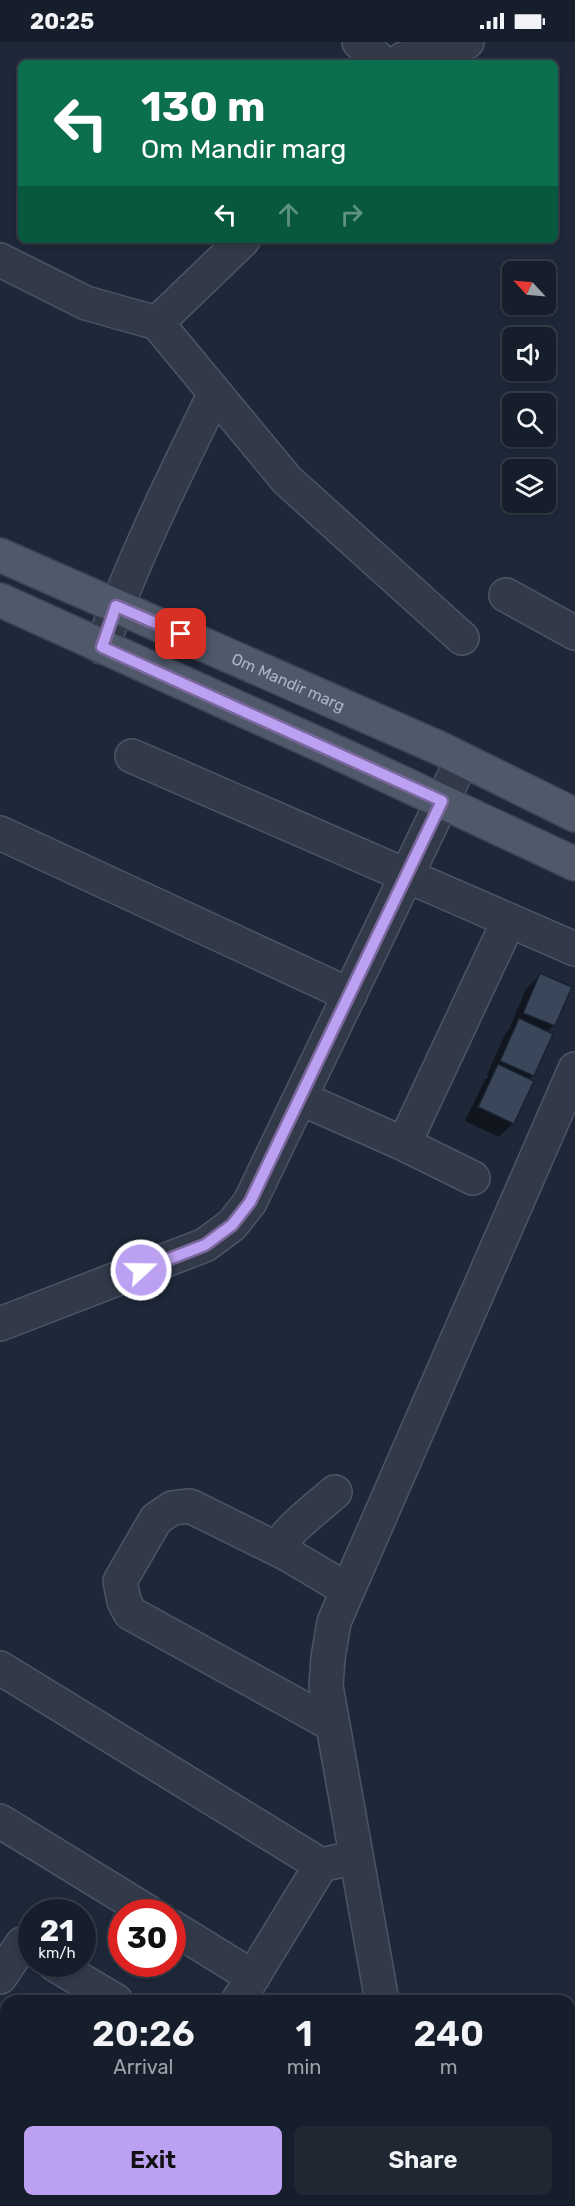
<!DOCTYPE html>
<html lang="en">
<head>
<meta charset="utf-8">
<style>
	:root { --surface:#161e2b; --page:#1f2733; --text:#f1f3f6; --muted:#9ea2a9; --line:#353c47; --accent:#bca0f2 }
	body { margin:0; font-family:Rubik,sans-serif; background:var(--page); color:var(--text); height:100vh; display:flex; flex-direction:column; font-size:22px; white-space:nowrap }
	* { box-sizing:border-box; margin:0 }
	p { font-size:20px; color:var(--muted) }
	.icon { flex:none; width:33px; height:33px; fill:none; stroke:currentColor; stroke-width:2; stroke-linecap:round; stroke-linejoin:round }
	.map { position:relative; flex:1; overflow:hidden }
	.sheet { position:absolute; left:0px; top:1953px; width:576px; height:212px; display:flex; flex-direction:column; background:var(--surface); border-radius:18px 18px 0 0; box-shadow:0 3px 9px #0003,0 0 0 2px var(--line) }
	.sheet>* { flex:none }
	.top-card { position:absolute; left:18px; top:18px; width:540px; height:183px; border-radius:9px; box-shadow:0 3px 9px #0003,0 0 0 2px var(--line); background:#0b6e4f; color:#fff; overflow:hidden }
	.needle { width:39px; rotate:296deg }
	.controls { position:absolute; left:502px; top:219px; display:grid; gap:12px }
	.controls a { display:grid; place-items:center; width:54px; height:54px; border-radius:9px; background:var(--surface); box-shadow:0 3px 9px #0003,0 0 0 2px var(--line); font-size:30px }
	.speed { position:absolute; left:18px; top:1857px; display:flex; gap:12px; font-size:30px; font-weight:700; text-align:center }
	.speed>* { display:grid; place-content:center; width:78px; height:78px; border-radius:50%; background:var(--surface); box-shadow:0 3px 9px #0003,0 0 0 2px var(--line); line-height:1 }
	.speed small { font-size:15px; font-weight:400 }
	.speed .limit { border:9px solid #d22; background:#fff; color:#111 }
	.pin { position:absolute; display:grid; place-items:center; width:51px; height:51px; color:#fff; margin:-26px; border-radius:12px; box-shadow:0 3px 9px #0006 }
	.me { position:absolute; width:66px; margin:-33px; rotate:69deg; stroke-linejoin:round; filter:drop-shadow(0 0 4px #0008) }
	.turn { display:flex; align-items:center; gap:21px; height:126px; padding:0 24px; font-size:27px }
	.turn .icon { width:78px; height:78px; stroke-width:2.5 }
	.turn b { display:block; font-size:42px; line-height:51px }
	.lanes { display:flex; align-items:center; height:57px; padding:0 24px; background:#0003; justify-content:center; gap:30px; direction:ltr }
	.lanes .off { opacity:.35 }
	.eta { display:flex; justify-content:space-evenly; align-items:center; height:102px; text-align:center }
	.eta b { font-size:36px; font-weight:600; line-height:42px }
	.primary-button { display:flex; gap:12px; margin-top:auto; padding:12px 24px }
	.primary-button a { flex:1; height:69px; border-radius:9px; background:var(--accent); color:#111; font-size:24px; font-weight:600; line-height:69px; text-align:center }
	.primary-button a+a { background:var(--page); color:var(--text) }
	.status { display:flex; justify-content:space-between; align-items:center; height:42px; padding:0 30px; background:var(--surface); direction:ltr }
	.status svg { height:16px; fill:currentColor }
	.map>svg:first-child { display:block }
</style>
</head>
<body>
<div class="status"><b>20:25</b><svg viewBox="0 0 49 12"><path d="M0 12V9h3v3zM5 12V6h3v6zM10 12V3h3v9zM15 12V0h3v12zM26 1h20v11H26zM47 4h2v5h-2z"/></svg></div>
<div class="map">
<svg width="575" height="2164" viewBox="0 0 575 2164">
	<rect width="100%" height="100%" fill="#1e2839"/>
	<path fill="#20363a" d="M6 1982V2158L97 2159 94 2164H11L0 2157V1991Z"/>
	<path fill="#0007" d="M540 933 554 983 547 990 533 1033 528 1038 513 1081 499 1095 465 1079 485 1038 489 1034 487 1033 505 992 512 985H510L526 947Z"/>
	<path fill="#3a465a" stroke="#192230" stroke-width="1.5" d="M540 931 572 945 555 984 523 971Z
		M519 976 553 992 534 1034 500 1019Z
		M498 1022 534 1039 514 1082 478 1065Z"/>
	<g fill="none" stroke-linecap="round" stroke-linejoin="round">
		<defs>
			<path id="minor" d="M359 0 383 21
				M398 21 403 17 467 0
				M0 218 86 261 157 281 243 198
				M157 281 287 438 462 596
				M506 553 575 591
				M102 605C133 517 174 435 215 351
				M132 714 575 907
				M0 791 350 953
				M300 1056 404 1102 473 1136
				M404 1102 509 878
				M0 1282 205 1203 232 1183 250 1160 462 718
				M335 1450C324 1460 289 1487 284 1498 282 1504 284 1508 287 1512L348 1548
				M287 1512 190 1464 172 1466 156 1477 120 1539 124 1559 130 1571 333 1683
				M0 1626 321 1823 356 1815
				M0 1779 148 1870
				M172 1885 253 1935
				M54 1922 116 1959
				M0 1935 22 1902
				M238 1959 321 1823
				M382 1959 326 1644 328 1616 334 1580 575 1027
				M417 2158 418 2164
				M115 2164 118 2158"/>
			<g id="major">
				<path id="s1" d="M0 513 439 706 575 773"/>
				<path d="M0 558 349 716 575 822"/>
			</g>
		</defs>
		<use href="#minor" stroke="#4c5565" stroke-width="36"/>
		<use href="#major" stroke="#3b4453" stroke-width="36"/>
		<use href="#minor" stroke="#323a4a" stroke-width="33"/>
		<use href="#major" stroke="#4f596a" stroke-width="33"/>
	</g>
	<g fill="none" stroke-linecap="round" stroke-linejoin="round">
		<defs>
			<path id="route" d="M141 1228 205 1203 232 1183 250 1160 442 759 102 605 116 564 181 592"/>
		</defs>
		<use href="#route" stroke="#7a689d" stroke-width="15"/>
		<use href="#route" stroke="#bca0f2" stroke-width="10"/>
	</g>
	<g text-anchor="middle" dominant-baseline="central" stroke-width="4.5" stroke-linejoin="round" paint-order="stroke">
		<g font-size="16" fill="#acb5c7" stroke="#18202e">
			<text stroke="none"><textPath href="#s1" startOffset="315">Om Mandir marg</textPath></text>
		</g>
	</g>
</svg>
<div class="controls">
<a><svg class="needle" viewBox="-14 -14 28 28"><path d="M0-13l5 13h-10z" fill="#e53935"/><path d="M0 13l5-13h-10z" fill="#9ea2a9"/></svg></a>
<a><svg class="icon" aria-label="sound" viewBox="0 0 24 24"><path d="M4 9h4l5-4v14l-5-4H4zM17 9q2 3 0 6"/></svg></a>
<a><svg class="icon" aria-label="search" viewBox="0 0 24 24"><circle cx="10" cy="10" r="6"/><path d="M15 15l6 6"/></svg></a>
<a><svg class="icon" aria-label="layers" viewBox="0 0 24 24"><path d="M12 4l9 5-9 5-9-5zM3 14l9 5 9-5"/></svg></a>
</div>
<div class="speed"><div>21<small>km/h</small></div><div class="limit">30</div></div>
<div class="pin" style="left:181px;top:592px;background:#d93025"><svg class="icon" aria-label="arrive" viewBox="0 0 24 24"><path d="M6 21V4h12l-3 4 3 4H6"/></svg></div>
<svg class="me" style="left:141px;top:1228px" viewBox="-20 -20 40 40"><circle r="17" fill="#bca0f2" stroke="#fff" stroke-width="3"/><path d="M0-11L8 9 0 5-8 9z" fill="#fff"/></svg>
<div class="top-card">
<div class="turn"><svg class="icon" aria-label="left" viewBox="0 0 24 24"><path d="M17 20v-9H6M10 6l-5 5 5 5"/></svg><div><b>130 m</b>Om Mandir marg</div></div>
<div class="lanes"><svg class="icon" aria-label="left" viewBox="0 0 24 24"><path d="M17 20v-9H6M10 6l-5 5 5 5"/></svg><svg class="icon off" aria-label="ahead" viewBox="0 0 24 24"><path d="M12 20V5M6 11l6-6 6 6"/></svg><svg class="icon off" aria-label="right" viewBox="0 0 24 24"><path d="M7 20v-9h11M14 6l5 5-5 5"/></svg></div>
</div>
<section class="sheet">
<div class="eta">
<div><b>20:26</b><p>Arrival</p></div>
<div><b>1</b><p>min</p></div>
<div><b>240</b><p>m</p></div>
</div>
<div class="primary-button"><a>Exit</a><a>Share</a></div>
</section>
</div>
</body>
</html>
